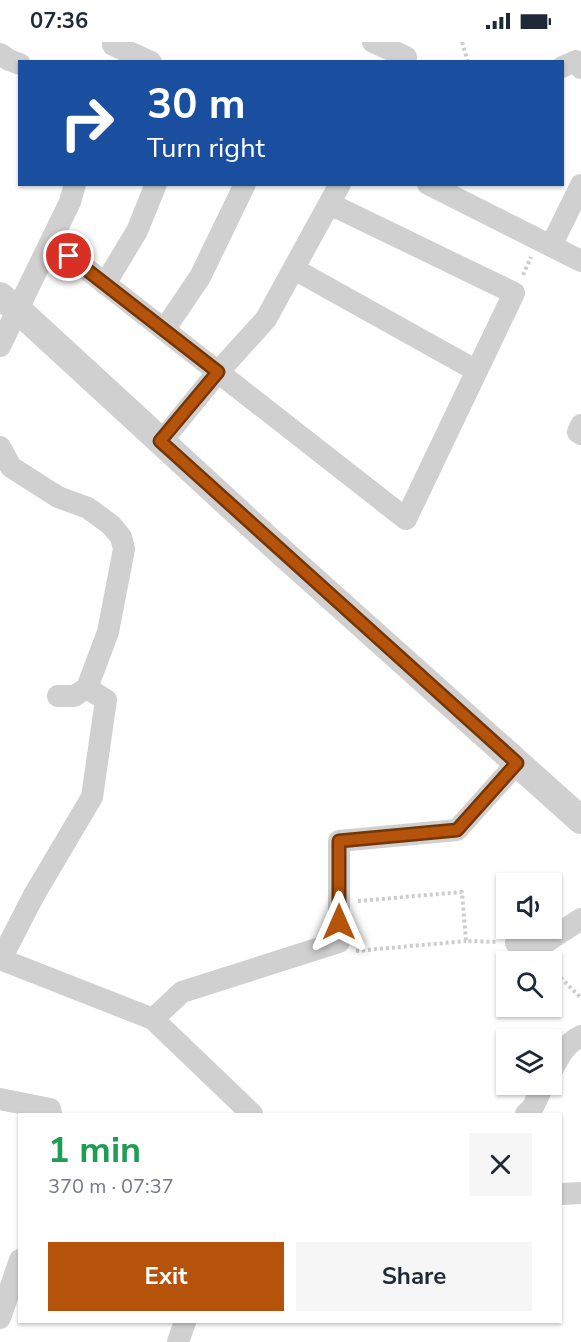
<!DOCTYPE html>
<html lang="en">
<head>
<meta charset="utf-8">
<style>
	:root { --surface:#fff; --page:#f6f6f7; --text:#1f2937; --muted:#747a83; --accent:#b45309 }
	body { margin:0; font-family:"Nunito Sans",sans-serif; background:var(--page); color:var(--text); height:100vh; display:flex; flex-direction:column; font-size:22px; white-space:nowrap }
	* { box-sizing:border-box; margin:0 }
	p { font-size:20px; color:var(--muted) }
	.icon { flex:none; width:33px; height:33px; fill:none; stroke:currentColor; stroke-width:2; stroke-linecap:round; stroke-linejoin:round }
	.map { position:relative; flex:1; overflow:hidden }
	.side { position:absolute; left:18px; top:1071px; width:544px; height:210px; display:flex; flex-direction:column; background:var(--surface); border-radius:0px; box-shadow:0 2px 4px #0004 }
	.side>* { flex:none }
	.banner { position:absolute; left:18px; top:18px; width:546px; height:126px; border-radius:0px; box-shadow:0 2px 4px #0004; background:#1a4fa0; color:#fff; overflow:hidden }
	.buttons { position:absolute; left:496px; top:831px; display:grid; gap:12px }
	.buttons a { display:grid; place-items:center; width:66px; height:66px; border-radius:0px; background:var(--surface); box-shadow:0 2px 4px #0004; font-size:30px }
	.pin { position:absolute; display:grid; place-items:center; width:51px; height:51px; color:#fff; margin:-26px; border:3px solid #fff; border-radius:50%; box-shadow:0 2px 6px #0007 }
	.me { position:absolute; width:66px; margin:-33px; rotate:0deg; stroke-linejoin:round; filter:drop-shadow(0 0 4px #0008) }
	.turn { display:flex; align-items:center; gap:21px; height:126px; padding:0 30px; font-size:27px }
	.turn .icon { width:78px; height:78px; stroke-width:2.5 }
	.turn b { display:block; font-size:42px; line-height:51px }
	.round { display:grid; place-items:center; flex:none; width:63px; height:63px; border-radius:0px; background:var(--page) }
	.overview { display:flex; align-items:center; justify-content:space-between; height:102px; padding:0 30px }
	h1 { font-size:36px; font-weight:700; line-height:45px; color:#1e9e55 }
	.primary-button { display:flex; gap:12px; margin-top:auto; padding:12px 30px }
	.primary-button a { flex:1; height:69px; border-radius:0px; background:var(--accent); color:#fff; font-size:24px; font-weight:700; line-height:69px; text-align:center }
	.primary-button a+a { background:var(--page); color:var(--text) }
	.status { display:flex; justify-content:space-between; align-items:center; height:42px; padding:0 30px; background:var(--surface); direction:ltr }
	.status svg { height:16px; fill:currentColor }
	.map>svg:first-child { display:block }
</style>
</head>
<body>
<div class="status"><b>07:36</b><svg viewBox="0 0 49 12"><path d="M0 12V9h3v3zM5 12V6h3v6zM10 12V3h3v9zM15 12V0h3v12zM26 1h20v11H26zM47 4h2v5h-2z"/></svg></div>
<div class="map">
<svg width="581" height="1300" viewBox="0 0 581 1300">
	<rect width="100%" height="100%" fill="#fff"/>
	<g fill="none" stroke-linecap="round" stroke-linejoin="round">
		<path stroke="#cdcdcd" stroke-width="4" stroke-dasharray="3 3" stroke-linecap="butt" d="M462 0 468 20
			M523 233 531 215
			M358 859 462 850 466 899 497 900
			M356 909 466 899
			M552 927 581 956"/>
		<path stroke="#d0d0d0" stroke-width="22" d="M373 0 406 15 404 20
			M113 3 151 20
			M0 12 9 18 20 22
			M562 25 576 19 581 26
			M428 142 581 219
			M52 200 218 330 266 277 340 142
			M551 204 581 143
			M294 227 477 329
			M105 242 137 189 156 142
			M164 288 200 235 245 142
			M0 304 70 160 75 142
			M581 383 578 390 581 392
			M161 400 218 330 406 477 514 251 330 162
			M0 405 11 425 58 455 88 466 111 483 121 495 124 507 108 590 87 646 106 658 92 755 34 853 1 917
			M58 654H74L87 646
			M516 901 537 906 581 877
			M0 917 153 977 252 1072
			M153 977 182 950 339 900V799L457 788 517 721
			M552 1028C560 1013 565 1002 581 994
			M0 1057 50 1067 51 1072
			M526 1072 533 1065 544 1042
			M561 1152 581 1151
			M0 1276 20 1218
			M178 1300 185 1280"/>
		<path stroke="#d0d0d0" stroke-width="28" d="M0 254 17 267 266 496 581 778"/>
	</g>
	<g fill="none" stroke-linecap="round" stroke-linejoin="round">
		<defs>
			<path id="route" d="M69 214 218 330 160 399 517 721 457 788 339 799V880"/>
		</defs>
		<use href="#route" stroke="#753606" stroke-width="15"/>
		<use href="#route" stroke="#b45309" stroke-width="10"/>
	</g>
</svg>
<div class="buttons">
<a><svg class="icon" aria-label="sound" viewBox="0 0 24 24"><path d="M4 9h4l5-4v14l-5-4H4zM17 9q2 3 0 6"/></svg></a>
<a><svg class="icon" aria-label="search" viewBox="0 0 24 24"><circle cx="10" cy="10" r="6"/><path d="M15 15l6 6"/></svg></a>
<a><svg class="icon" aria-label="layers" viewBox="0 0 24 24"><path d="M12 4l9 5-9 5-9-5zM3 14l9 5 9-5"/></svg></a>
</div>
<div class="pin" style="left:69px;top:214px;background:#d93025"><svg class="icon" aria-label="arrive" viewBox="0 0 24 24"><path d="M6 21V4h12l-3 4 3 4H6"/></svg></div>
<svg class="me" style="left:339px;top:880px" viewBox="-20 -20 40 40"><path d="M0-17L14 15 0 8-14 15z" fill="#b45309" stroke="#fff" stroke-width="4"/></svg>
<div class="banner">
<div class="turn"><svg class="icon" aria-label="right" viewBox="0 0 24 24"><path d="M7 20v-9h11M14 6l5 5-5 5"/></svg><div><b>30 m</b>Turn right</div></div>
</div>
<section class="side">
<div class="overview"><div><h1>1 min</h1><p>370 m · 07:37</p></div><a class="round"><svg class="icon" aria-label="close" viewBox="0 0 24 24"><path d="M6 6l12 12M18 6L6 18"/></svg></a></div>
<div class="primary-button"><a>Exit</a><a>Share</a></div>
</section>
</div>
</body>
</html>
